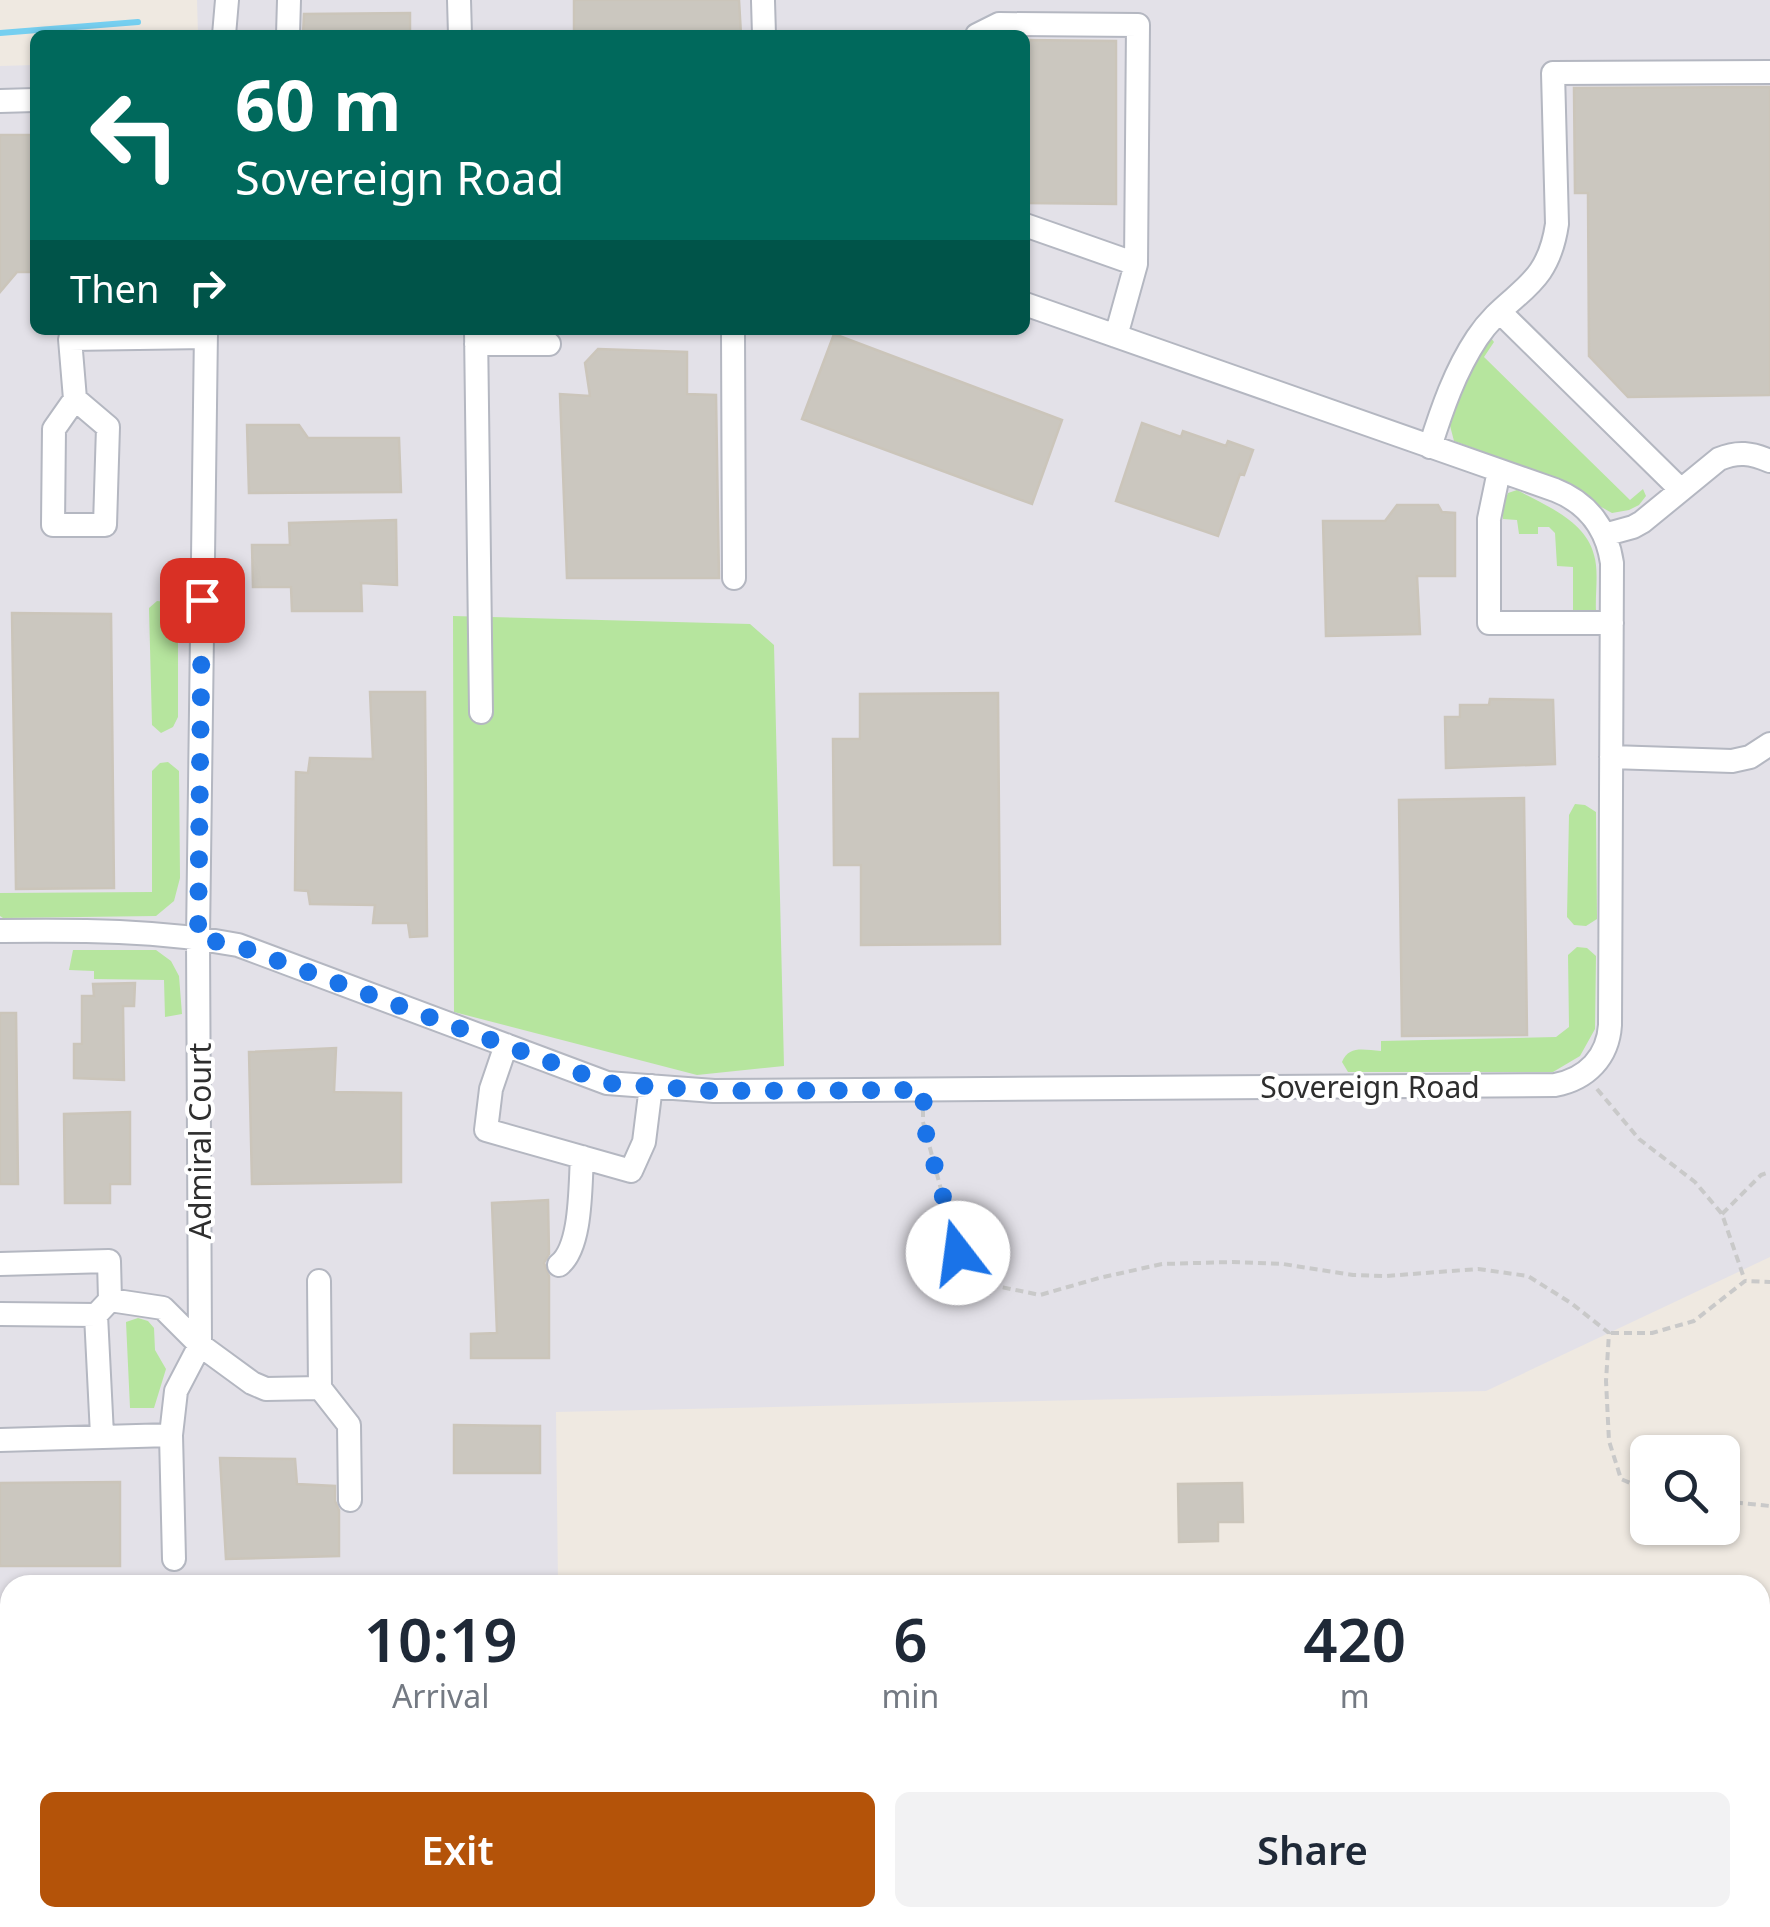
<!DOCTYPE html>
<html lang="en">
<head>
<meta charset="utf-8">
<style>
	:root { --surface:#fff; --page:#f2f2f3; --text:#1f2937; --muted:#747a83; --accent:#b45309 }
	body { margin:0; font-family:"Noto Sans",sans-serif; background:var(--page); color:var(--text); height:100vh; display:flex; flex-direction:column; font-size:38px; white-space:nowrap }
	* { box-sizing:border-box; margin:0 }
	p { font-size:32px; color:var(--muted) }
	.icon { flex:none; width:55px; height:55px; fill:none; stroke:currentColor; stroke-width:2; stroke-linecap:round; stroke-linejoin:round }
	.map { position:relative; flex:1; overflow:hidden }
	.sheet { position:absolute; left:0px; top:1575px; width:1770px; height:352px; display:flex; flex-direction:column; background:var(--surface); border-radius:30px 30px 0 0; box-shadow:0 2px 8px #0004 }
	.sheet>* { flex:none }
	.hud { position:absolute; left:30px; top:30px; width:1000px; height:305px; border-radius:15px; box-shadow:0 2px 8px #0004; background:#00695c; color:#fff; overflow:hidden }
	.buttons { position:absolute; left:1630px; top:1435px; display:grid; gap:20px }
	.buttons a { display:grid; place-items:center; width:110px; height:110px; border-radius:15px; background:var(--surface); box-shadow:0 2px 8px #0004; font-size:50px }
	.pin { position:absolute; display:grid; place-items:center; width:85px; height:85px; color:#fff; margin:-42px; border-radius:20px; box-shadow:0 5px 15px #0006 }
	.me { position:absolute; width:110px; margin:-55px; rotate:345deg; stroke-linejoin:round; filter:drop-shadow(0 0 8px #0008) }
	.turn { display:flex; align-items:center; gap:35px; height:210px; padding:0 40px; font-size:45px }
	.turn .icon { width:130px; height:130px; stroke-width:2.5 }
	.turn b { display:block; font-size:70px; line-height:85px }
	.then { display:flex; align-items:center; height:95px; padding:0 40px; background:#0003; gap:20px; font-size:38px }
	.eta { display:flex; justify-content:space-evenly; align-items:center; height:170px; text-align:center }
	.eta b { font-size:60px; font-weight:600; line-height:70px }
	.cta { display:flex; gap:20px; margin-top:auto; padding:20px 40px }
	.cta a { flex:1; height:115px; border-radius:15px; background:var(--accent); color:#fff; font-size:40px; font-weight:600; line-height:115px; text-align:center }
	.cta a+a { background:var(--page); color:var(--text) }
	.map>svg:first-child { display:block }
</style>
</head>
<body>
<div class="map">
<svg width="1770" height="1927" viewBox="0 0 1770 1927">
	<rect width="100%" height="100%" fill="#efe9e1"/>
	<path fill="#e3e1e8" d="M197 0H1770V1257L1486 1391 556 1412 558 1585H10V1611H0V66L35 65V330H1025V35H198Z"/>
	<path fill="#b6e59e" d="M1491 338 1494 342 1484 357 1630 500 1643 489 1646 496 1639 505 1629 510 1612 513 1538 472 1454 441 1448 418 1473 357Z
		M1517 490C1545 505 1586 521 1594 555 1599 571 1595 594 1596 611L1573 613V567L1557 566 1555 533 1549 527H1538V534H1519L1517 520 1503 519 1502 508 1508 493Z
		M157 601 167 602 178 610V717L173 727 161 733 152 725 149 608Z
		M453 616 750 624 774 645 784 1066 697 1075 454 1012Z
		M168 762 179 771 180 878 174 901 156 916 3 918 0 916V893L152 892V771L160 763Z
		M1575 804 1585 805 1596 812 1597 919 1586 926 1574 925 1567 917 1569 815Z
		M1577 947 1587 948 1596 956 1595 1029 1580 1056 1553 1072H1348L1342 1062C1349 1045 1364 1050 1381 1051V1041L1556 1037 1569 1027 1568 955Z
		M73 950H156L171 961 179 976 182 1014 165 1017 164 980 94 979V971L69 970Z
		M138 1318 148 1321 154 1328 155 1350 166 1369 154 1408H130L126 1322Z
		M10 1888V1918H380V1927H0V1920Z"/>
	<g fill="none" stroke-linecap="round" stroke-linejoin="round">
		<path stroke="#75cff0" stroke-width="6" d="M0 33 138 22"/>
	</g>
	<path fill="#cbc7bf" stroke="#cbc5ba" stroke-width="2.5" d="M574 0H739L741 35H574Z
		M410 13V35H303L304 14Z
		M1025 40 1116 41V204L1025 203Z
		M1770 87V395L1628 397 1589 356 1588 193H1575L1574 88Z
		M0 135H35V272H17L0 292Z
		M834 334 1062 420 1032 504 802 419Z
		M598 349 687 352V394L716 395 719 578H567L560 394 590 396 585 363Z
		M1142 423 1181 437 1183 431 1226 446 1228 441 1253 450 1244 475 1240 474 1218 536 1116 501Z
		M247 425H299L308 438H399L401 492 249 493Z
		M1397 505H1438L1442 512 1455 513V576H1417L1420 634 1326 636 1323 521H1385Z
		M396 520 397 585 361 583 362 611H292L291 587H253L252 545H290L289 523Z
		M12 613 111 614 114 888 16 889Z
		M370 692H425L427 936 410 937 408 923H373L375 905 310 904 308 891 295 890 296 772 308 773 310 758 373 759Z
		M998 693 1000 944 861 945V865H834L833 739H860V694Z
		M1490 699 1553 700 1555 764 1446 768 1445 717H1460V705H1489Z
		M1524 798 1527 1035 1402 1036 1399 800Z
		M135 983 134 1006H123L124 1080 74 1078V1044H82V996H94L93 984Z
		M0 1013H16L18 1184H0Z
		M336 1048 334 1092 401 1093V1182L252 1184 249 1052Z
		M130 1112V1184H110V1203H65L64 1114Z
		M548 1200 549 1254 544 1263 549 1276V1358H471V1334L497 1333 492 1203Z
		M454 1425 540 1426V1473H454Z
		M220 1458 295 1459 297 1484 335 1486V1501L339 1510V1556L226 1559Z
		M120 1482V1566H0V1483Z
		M1242 1483 1243 1522H1218V1541L1179 1542 1178 1484Z"/>
	<g fill="none" stroke-linecap="round" stroke-linejoin="round">
		<defs>
			<path id="minor" d="M459 0 460 35
				M763 1 764 35
				M224 35 227 0
				M288 35 289 0
				M977 35 999 24 1138 25 1136 264 1116 336
				M0 101 35 100
				M1025 225 1136 264
				M1500 312 1681 490
				M476 330 481 712
				M733 330 734 578
				M476 344H549
				M75 399 108 427 105 525H53L54 429 75 399 70 339 206 337
				M1430 447C1442 409 1455 371 1477 338 1509 290 1547 292 1557 224L1553 73 1770 72
				M1499 471 1489 519V623H1612
				M1604 535 1633 527 1642 522 1719 459C1738 451 1751 453 1770 461
				M1611 757 1732 761 1750 757 1770 744
				M0 931C81 930 158 930 238 945L607 1083 714 1091 1555 1085C1587 1079 1608 1057 1610 1025L1612 563C1607 529 1588 503 1555 490L1025 304
				M506 1045 491 1089 486 1130 631 1171 644 1142 651 1086
				M0 1264 109 1261 110 1300 163 1308 200 1345 252 1383 266 1389 320 1388 319 1281
				M559 1265C582 1247 580 1186 582 1157
				M0 1314 96 1315
				M320 1388 349 1425 350 1500
				M102 1435 96 1315 110 1300
				M171 1435 174 1559
				M0 1440 171 1435 176 1391 200 1345 198 938 206 330
				M1760 1778H1770
				M0 1802H10
				M1470 1918V1927"/>
		</defs>
		<use href="#minor" stroke="#b4b7c1" stroke-width="26"/>
		<path stroke="#c9c9c9" stroke-width="4" stroke-dasharray="8 5" stroke-linecap="butt" d="M1597 1089 1639 1139 1695 1182 1722 1214 1745 1281
			M923 1109V1122L958 1253 974 1277 1001 1287 1040 1295 1099 1278 1162 1264 1232 1262 1283 1264 1353 1275 1386 1276 1478 1269 1528 1276 1571 1303 1609 1333 1606 1381 1609 1441 1621 1479 1648 1491
			M1722 1214 1761 1175 1770 1172
			M1611 1333H1652L1694 1321 1745 1281 1770 1282
			M1722 1501 1770 1506"/>
		<use href="#minor" stroke="#fff" stroke-width="22"/>
	</g>
	<g fill="none" stroke-linecap="round" stroke-linejoin="round">
		<path stroke="#1a73e8" stroke-width="18" stroke-dasharray="0 32.4" d="M202 600 198 938 238 946 607 1083 714 1091 924 1090 923 1122 958 1253"/>
	</g>
	<g text-anchor="middle" dominant-baseline="central" stroke-width="8" stroke-linejoin="round" paint-order="stroke">
		<g font-size="30" fill="#2e2e2e" stroke="#fff">
			<text x="1370" y="1086">Sovereign Road</text>
			<text transform="translate(199 1141) rotate(-90)">Admiral Court</text>
		</g>
	</g>
</svg>
<div class="buttons">
<a><svg class="icon" aria-label="search" viewBox="0 0 24 24"><circle cx="10" cy="10" r="6"/><path d="M15 15l6 6"/></svg></a>
</div>
<div class="pin" style="left:202px;top:600px;background:#d93025"><svg class="icon" aria-label="arrive" viewBox="0 0 24 24"><path d="M6 21V4h12l-3 4 3 4H6"/></svg></div>
<svg class="me" style="left:958px;top:1253px" viewBox="-20 -20 40 40"><circle r="19" fill="#fff"/><path d="M0-13L10 11 0 6-10 11z" fill="#1a73e8"/></svg>
<div class="hud">
<div class="turn"><svg class="icon" aria-label="left" viewBox="0 0 24 24"><path d="M17 20v-9H6M10 6l-5 5 5 5"/></svg><div><b>60 m</b>Sovereign Road</div></div>
<div class="then">Then<svg class="icon" aria-label="right" viewBox="0 0 24 24"><path d="M7 20v-9h11M14 6l5 5-5 5"/></svg></div>
</div>
<section class="sheet">
<div class="eta">
<div><b>10:19</b><p>Arrival</p></div>
<div><b>6</b><p>min</p></div>
<div><b>420</b><p>m</p></div>
</div>
<div class="cta"><a>Exit</a><a>Share</a></div>
</section>
</div>
</body>
</html>
